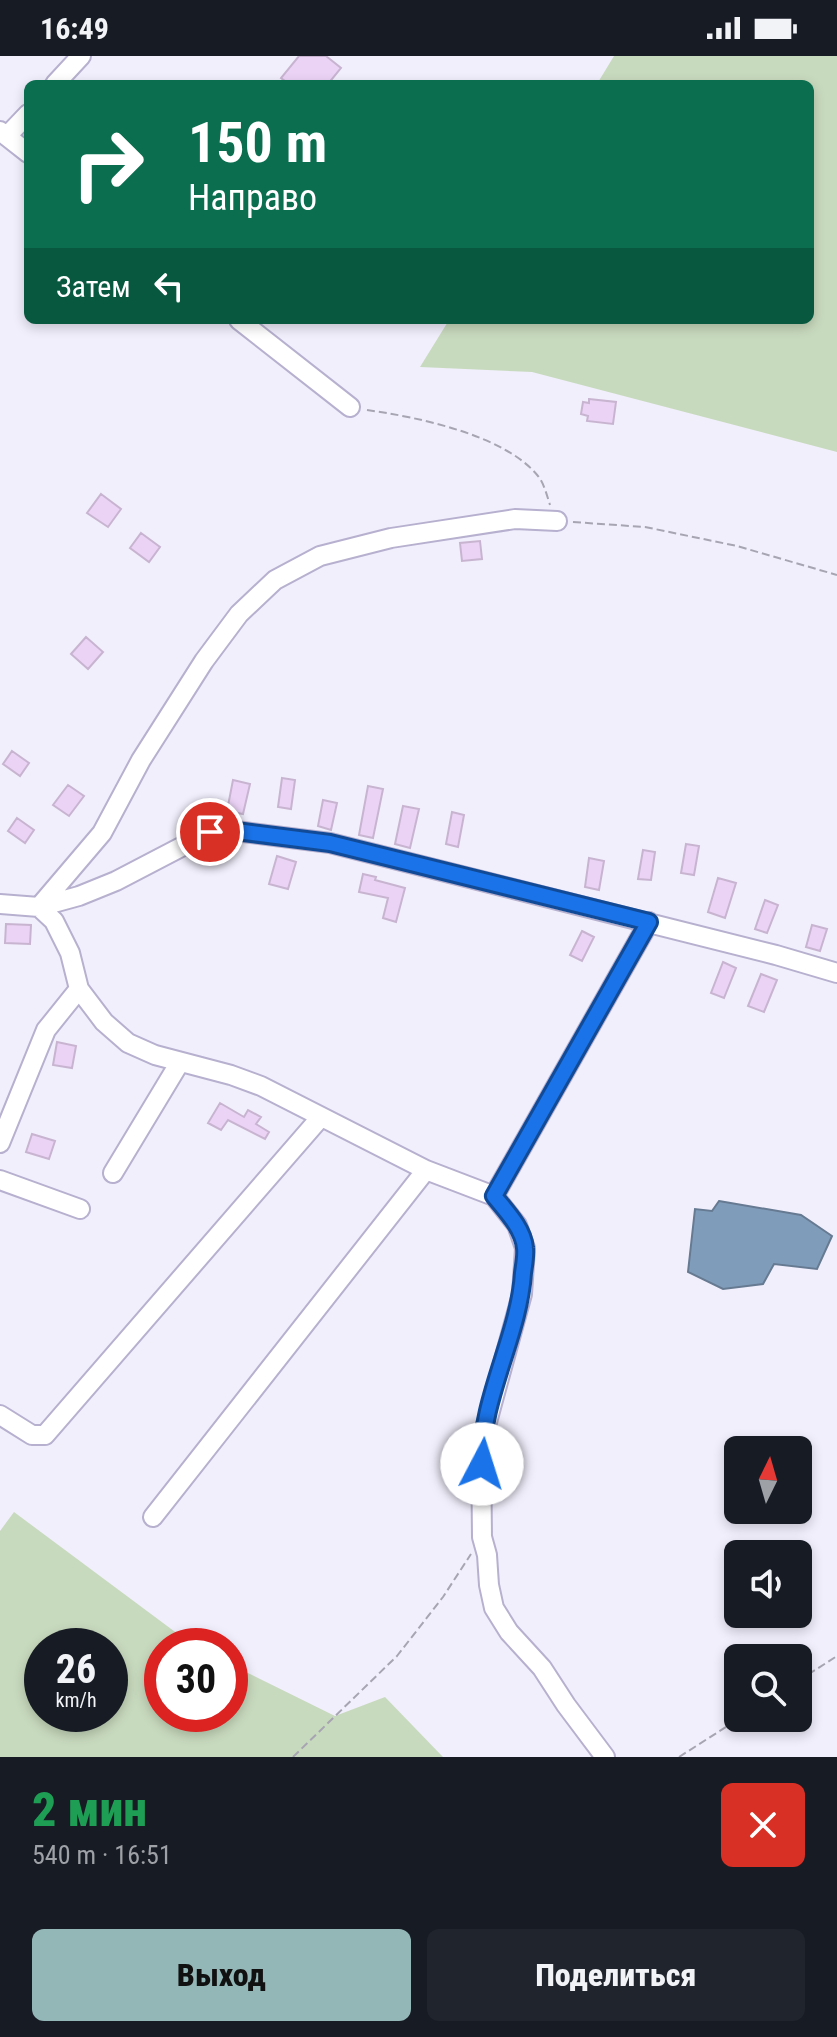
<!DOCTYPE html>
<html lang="ru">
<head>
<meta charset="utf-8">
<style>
	:root { --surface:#171b24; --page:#20242c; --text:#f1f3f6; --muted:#9ea1a6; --accent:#93b7b7 }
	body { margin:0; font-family:"Roboto Condensed",sans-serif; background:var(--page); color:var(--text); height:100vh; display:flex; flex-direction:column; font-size:30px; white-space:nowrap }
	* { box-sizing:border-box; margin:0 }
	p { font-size:26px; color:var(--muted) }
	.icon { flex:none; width:44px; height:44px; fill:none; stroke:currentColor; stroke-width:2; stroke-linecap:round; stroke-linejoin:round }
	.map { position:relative; height:1701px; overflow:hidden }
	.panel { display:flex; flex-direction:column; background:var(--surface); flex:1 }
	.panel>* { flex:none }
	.hud { position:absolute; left:24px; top:24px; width:790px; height:244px; border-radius:12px; box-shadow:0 4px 12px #0003; background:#0b6e4f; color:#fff; overflow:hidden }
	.needle { width:52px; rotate:5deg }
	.fabs { position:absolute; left:724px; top:1380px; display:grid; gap:16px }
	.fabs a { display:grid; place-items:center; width:88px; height:88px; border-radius:12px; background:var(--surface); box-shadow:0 4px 12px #0003; font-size:40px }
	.speed { position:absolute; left:24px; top:1572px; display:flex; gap:16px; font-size:40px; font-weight:700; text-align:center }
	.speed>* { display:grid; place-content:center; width:104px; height:104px; border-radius:50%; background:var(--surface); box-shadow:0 4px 12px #0003; line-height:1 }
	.speed small { font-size:20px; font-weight:400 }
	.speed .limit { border:12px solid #d22; background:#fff; color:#111 }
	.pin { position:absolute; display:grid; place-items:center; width:68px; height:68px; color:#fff; margin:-34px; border:4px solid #fff; border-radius:50%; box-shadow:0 2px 8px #0007 }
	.me { position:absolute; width:88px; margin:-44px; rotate:5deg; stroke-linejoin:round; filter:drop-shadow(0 0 6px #0008) }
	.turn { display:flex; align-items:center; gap:28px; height:168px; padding:0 32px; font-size:36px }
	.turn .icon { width:104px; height:104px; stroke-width:2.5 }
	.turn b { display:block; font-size:56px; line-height:68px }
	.then { display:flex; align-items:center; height:76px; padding:0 32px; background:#0003; gap:16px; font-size:30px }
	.round { display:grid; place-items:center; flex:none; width:84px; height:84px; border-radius:12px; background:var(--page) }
	.headline { display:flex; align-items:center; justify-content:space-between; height:136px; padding:0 32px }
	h1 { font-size:48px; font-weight:800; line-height:60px; color:#1e9e55 }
	.primary-button { display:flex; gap:16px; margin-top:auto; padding:16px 32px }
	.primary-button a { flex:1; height:92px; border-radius:12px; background:var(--accent); color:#111; font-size:32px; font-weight:800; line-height:92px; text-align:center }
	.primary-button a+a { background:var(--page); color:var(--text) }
	.status { display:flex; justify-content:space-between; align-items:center; height:56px; padding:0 40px; background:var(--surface); direction:ltr }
	.status svg { height:22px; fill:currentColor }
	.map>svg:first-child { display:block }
</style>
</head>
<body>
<div class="status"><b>16:49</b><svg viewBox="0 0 49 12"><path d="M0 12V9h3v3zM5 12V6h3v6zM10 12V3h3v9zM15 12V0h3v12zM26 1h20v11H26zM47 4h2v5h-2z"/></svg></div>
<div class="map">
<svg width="837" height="1701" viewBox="0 0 837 1701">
	<rect width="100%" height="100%" fill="#f1effc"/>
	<path fill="#c8dabe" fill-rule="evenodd" d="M614 0H837V396L532 316 420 311 449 264H810V28H597Z
		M14 1456 194 1590H162V1658H230V1608L335 1660 385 1641 443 1701H0V1475ZM42 1590H110V1658H42Z"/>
	<path fill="#7f9dba" stroke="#667a92" stroke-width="2" d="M719 1145 801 1159 832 1180 817 1213 774 1208 763 1228 723 1233 688 1216 695 1153 712 1155Z"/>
	<path fill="#ebd3f6" stroke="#c8b4d0" stroke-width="2" d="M299 0H326L341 12 328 28H289L281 22Z
		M589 343 616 346 613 368 587 365 588 360 581 358 583 346 589 347Z
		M101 438 121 453 108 471 87 457Z
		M141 477 160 491 149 506 130 492Z
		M480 485 482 503 462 505 460 487Z
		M86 581 103 596 88 613 71 598Z
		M12 695 29 707 20 720 3 708Z
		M282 722 295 724 291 753 278 751Z
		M233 724 250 728 243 758 227 755Z
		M68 729 84 740 69 760 53 749Z
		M368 730 383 733 373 782 359 779Z
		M323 744 337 747 331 774 318 770Z
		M403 750 419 753 410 792 395 788Z
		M452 756 464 759 458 791 446 788Z
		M17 762 34 774 25 787 8 775Z
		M686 788 699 790 694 819 681 817Z
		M643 794 655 796 651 824 638 823Z
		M277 800 296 806 288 833 269 828Z
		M589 802 604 805 599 834 585 831Z
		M363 818 376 821 375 824 405 832 396 866 383 862 388 842 359 836Z
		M718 822 736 827 725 862 708 856Z
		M765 844 778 849 767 877 755 873Z
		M6 868 31 869 30 888 5 887Z
		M812 869 827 873 820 895 806 891Z
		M582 875 594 881 582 905 570 899Z
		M723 906 736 912 724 942 711 937Z
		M761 918 777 924 764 956 748 950Z
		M57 986 76 990 72 1012 53 1009Z
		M220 1047 244 1061 248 1054 261 1061 256 1068 269 1076 265 1083 228 1064 221 1074 208 1067Z
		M32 1078 55 1085 49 1103 26 1096Z"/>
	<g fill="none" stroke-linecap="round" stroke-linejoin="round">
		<defs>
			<path id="minor" d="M55 28 81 0
				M0 75 28 97
				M7 80 28 58
				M239 264 350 351
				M557 465 515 463 391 482 320 500 275 524 239 558 204 605 141 704 102 777 39 851 54 865 70 897 79 933 104 966 128 987 155 999 231 1019 261 1030 426 1114 494 1140 517 1169 525 1192 522 1238 481 1388 482 1481 487 1499 489 1529 494 1552 509 1576 542 1612 566 1649 605 1701
				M0 848 39 851 79 840 116 825 210 776 236 775 330 787 776 899 837 917
				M0 1087 46 974 79 933
				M113 1117 180 1006
				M0 1124 80 1153
				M494 1140 649 866
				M0 1359 32 1379H45L320 1062
				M153 1461 426 1114"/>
		</defs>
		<use href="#minor" stroke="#b7b0cf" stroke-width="22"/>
		<path stroke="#a7a5b2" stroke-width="2" stroke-dasharray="8 4" stroke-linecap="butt" d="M367 354C417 361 505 379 538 420 544 427 547 440 550 449
			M573 466 645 471 737 490 837 519
			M798 1625 837 1600
			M293 1701 397 1600 443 1541 471 1498
			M679 1701 740 1662"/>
		<use href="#minor" stroke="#fff" stroke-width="18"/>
	</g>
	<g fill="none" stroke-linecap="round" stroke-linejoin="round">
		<defs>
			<path id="route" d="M210 776 236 775 330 787 649 866 494 1140C506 1155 523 1172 525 1192 526 1200 524 1209 523 1217 519 1281 480 1342 482 1408"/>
		</defs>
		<use href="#route" stroke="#114b97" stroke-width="20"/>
		<use href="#route" stroke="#1a73e8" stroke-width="14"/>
	</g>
</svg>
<div class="fabs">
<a><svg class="needle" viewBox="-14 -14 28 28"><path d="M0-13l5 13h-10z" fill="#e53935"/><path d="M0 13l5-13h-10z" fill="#9ea1a6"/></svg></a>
<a><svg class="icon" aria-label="sound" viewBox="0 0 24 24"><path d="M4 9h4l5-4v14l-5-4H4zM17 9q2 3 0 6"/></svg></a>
<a><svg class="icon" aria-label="search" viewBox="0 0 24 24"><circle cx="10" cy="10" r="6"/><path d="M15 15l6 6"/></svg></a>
</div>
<div class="speed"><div>26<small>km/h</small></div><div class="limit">30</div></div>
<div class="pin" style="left:210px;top:776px;background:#d93025"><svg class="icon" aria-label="arrive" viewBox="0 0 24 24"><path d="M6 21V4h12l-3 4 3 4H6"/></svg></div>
<svg class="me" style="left:482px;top:1408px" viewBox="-20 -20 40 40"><circle r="19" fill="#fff"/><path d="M0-13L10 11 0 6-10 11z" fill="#1a73e8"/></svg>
<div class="hud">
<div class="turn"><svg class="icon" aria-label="right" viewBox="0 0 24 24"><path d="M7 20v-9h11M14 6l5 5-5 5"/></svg><div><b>150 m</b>Направо</div></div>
<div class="then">Затем<svg class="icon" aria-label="left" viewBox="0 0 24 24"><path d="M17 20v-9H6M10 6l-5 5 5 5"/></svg></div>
</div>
</div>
<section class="panel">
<div class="headline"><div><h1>2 мин</h1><p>540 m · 16:51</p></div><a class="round" style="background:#d93025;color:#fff"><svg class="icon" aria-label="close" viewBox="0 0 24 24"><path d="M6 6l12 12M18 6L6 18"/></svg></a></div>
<div class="primary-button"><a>Выход</a><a>Поделиться</a></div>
</section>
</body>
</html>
